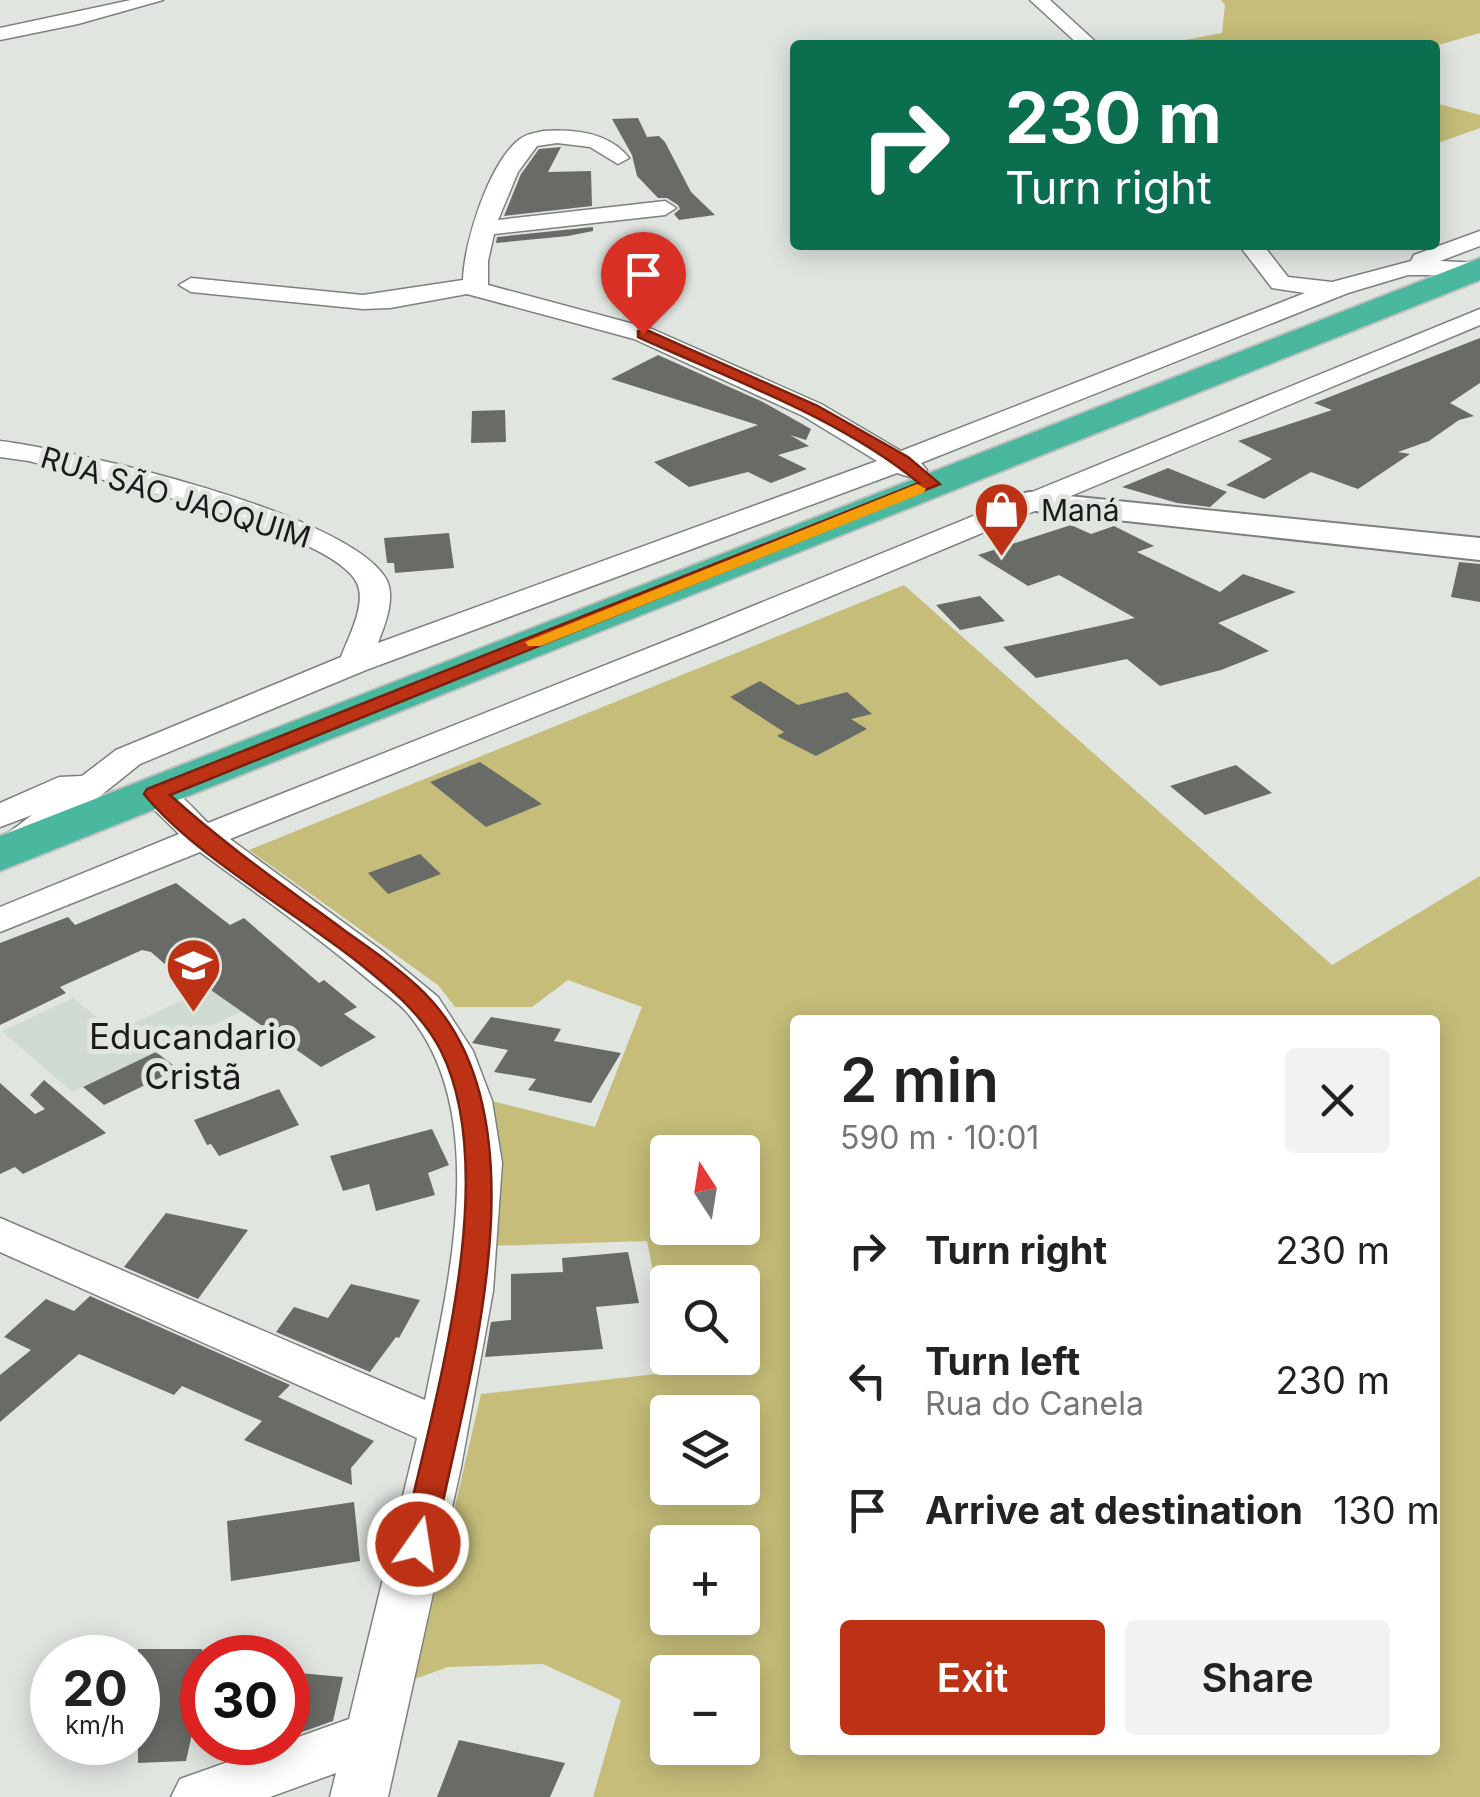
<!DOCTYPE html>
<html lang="en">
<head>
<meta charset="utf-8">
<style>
	:root { --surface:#fff; --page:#f2f2f2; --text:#222; --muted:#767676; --accent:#bd3215 }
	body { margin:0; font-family:Inter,sans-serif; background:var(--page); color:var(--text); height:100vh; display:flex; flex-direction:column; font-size:38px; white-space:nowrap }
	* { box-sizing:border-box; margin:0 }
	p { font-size:32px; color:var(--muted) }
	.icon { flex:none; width:55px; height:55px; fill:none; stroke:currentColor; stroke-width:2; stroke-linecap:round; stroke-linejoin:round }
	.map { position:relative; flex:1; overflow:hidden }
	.side { position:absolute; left:790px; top:1015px; width:650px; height:740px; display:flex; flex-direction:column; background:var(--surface); border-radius:10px; box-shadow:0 5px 25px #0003 }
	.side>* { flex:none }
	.banner { position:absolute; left:790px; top:40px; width:650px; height:210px; border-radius:10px; box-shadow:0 5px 25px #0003; background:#0b6e4f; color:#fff; overflow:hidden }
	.needle { width:65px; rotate:348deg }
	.controls { position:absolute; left:650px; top:1135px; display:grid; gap:20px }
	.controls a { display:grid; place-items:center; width:110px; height:110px; border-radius:10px; background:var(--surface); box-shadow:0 5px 25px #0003; font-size:50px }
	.speed { position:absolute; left:30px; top:1635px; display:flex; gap:20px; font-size:50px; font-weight:700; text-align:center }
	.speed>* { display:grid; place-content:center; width:130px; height:130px; border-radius:50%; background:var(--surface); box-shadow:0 5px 25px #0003; line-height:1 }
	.speed small { font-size:25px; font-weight:400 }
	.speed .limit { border:15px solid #d22; background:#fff; color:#111 }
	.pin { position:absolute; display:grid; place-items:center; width:85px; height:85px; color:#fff; margin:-102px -42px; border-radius:50% 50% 50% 0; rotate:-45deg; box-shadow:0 0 10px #0007 }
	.pin .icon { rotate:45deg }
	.me { position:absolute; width:110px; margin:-55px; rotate:13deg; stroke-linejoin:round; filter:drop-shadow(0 0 8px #0008) }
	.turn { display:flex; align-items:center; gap:35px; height:210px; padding:0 50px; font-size:45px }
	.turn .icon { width:130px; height:130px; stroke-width:2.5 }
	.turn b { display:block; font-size:70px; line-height:85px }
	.round { display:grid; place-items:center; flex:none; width:105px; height:105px; border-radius:10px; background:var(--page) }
	.head { display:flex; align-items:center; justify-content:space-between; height:170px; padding:0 50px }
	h1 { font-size:60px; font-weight:600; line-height:75px }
	.cta { display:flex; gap:20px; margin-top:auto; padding:20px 50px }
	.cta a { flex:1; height:115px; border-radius:10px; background:var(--accent); color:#fff; font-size:40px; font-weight:600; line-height:115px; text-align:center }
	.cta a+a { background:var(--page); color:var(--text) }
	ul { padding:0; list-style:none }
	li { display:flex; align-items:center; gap:30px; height:130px; padding:0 50px }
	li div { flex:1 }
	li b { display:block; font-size:38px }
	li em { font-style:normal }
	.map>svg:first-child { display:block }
</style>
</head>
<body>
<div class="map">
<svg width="1480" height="1797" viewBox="0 0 1480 1797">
	<rect width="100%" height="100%" fill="#e0e5e0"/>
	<path fill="#cfdbd0" d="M273 957 306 981 72 1092 2 1031 73 998 115 1032Z"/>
	<path fill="#c5bd79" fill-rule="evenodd" d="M1221 0H1480V33L1435 46 1174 42 1222 33 1225 5Z
		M1435 103 1480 115V128L1435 144Z
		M904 585 1332 965 1480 876V1797H593L621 1700 543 1664 448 1667 415 1679 481 1394 664 1373 660 1307 647 1241 490 1246 492 1101 595 1127 642 1007 568 980 532 1007H455L438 985 249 850ZM795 1020H1435V1750H795ZM668 1152H742V1228H668ZM668 1282H742V1358H668ZM668 1412H742V1488H668ZM668 1542H742V1618H668ZM668 1672H742V1748H668Z"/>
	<path fill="#696b66" d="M638 118 647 137 659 136 665 142 691 192 715 215 679 220 674 214 680 209 678 205 667 198H658L637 176 632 155 612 119Z
		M561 147 548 172 591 171 592 206 504 216 521 174 539 149Z
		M593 227V231L568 236 496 243 497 237Z
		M1480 338V383L1450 403 1474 416 1459 420 1429 441 1398 452 1410 454 1358 489 1311 472 1264 499 1226 485 1272 459 1238 441 1332 410 1314 403Z
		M658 355 763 402 811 429 806 440 790 435 809 446 778 455 807 469 771 483 748 472 689 487 654 462 758 425 611 379Z
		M505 410 506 442 471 443 472 411Z
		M1168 468 1227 492 1210 507 1177 503 1122 487Z
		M1071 525 1091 534 1114 526 1154 546 1137 552 1220 592 1243 574 1296 592 1218 623 1269 651 1221 670 1160 686 1127 659 1036 678 1003 647 1135 618 1059 575 1028 586 978 555Z
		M449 533 454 568 395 573 394 563H387L384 538Z
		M1459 562 1480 564V602L1451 597Z
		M980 596 1005 621 960 630 936 605Z
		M760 681 798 705 847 692 872 714 851 719 867 729 816 756 777 736 784 732 730 697Z
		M480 762 542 804 486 827 430 782Z
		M1236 765 1272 793 1205 815 1170 786Z
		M420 854 441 874 388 894 368 873Z
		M176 883 230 925 244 918 319 983 324 980 357 1007 344 1014 376 1037 321 1067 208 988 198 993 151 952 142 950 60 987 66 993 0 1025V943L68 917 75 925Z
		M491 1017 561 1029 554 1041 621 1053 591 1103 528 1090 536 1079 494 1072 508 1050 472 1043Z
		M156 1052 178 1069 104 1105 83 1087Z
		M44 1080 106 1133 23 1174 15 1167 0 1174V1083L35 1114 45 1109 30 1095Z
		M279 1089 299 1125 219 1156 211 1144 207 1145 194 1120Z
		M432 1129 449 1165 428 1173 435 1195 376 1211 369 1184 343 1191 330 1156Z
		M166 1213 248 1230 198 1299 124 1267Z
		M628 1252 639 1303 596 1307 603 1349 485 1357 491 1322 511 1320V1274L563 1272 562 1258Z
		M351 1284 420 1300 399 1338 396 1337 370 1372 276 1332 294 1307 328 1318Z
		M90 1296 290 1385 278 1397 374 1441 351 1468 352 1485 244 1440 262 1421 182 1386 174 1395 79 1354 0 1422V1375L31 1350 4 1337 46 1299 74 1311Z
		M354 1502 360 1561 231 1581 227 1521Z
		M138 1649H202V1689L186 1761 138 1763Z
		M288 1672 343 1677 333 1721 288 1737Z
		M459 1740 565 1763 550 1797H437Z"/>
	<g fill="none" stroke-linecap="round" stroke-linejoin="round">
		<defs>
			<path id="minor" d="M131 0H163L78 24 0 40V28Z
				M1030 0H1050L1099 45H1079Z
				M543 131C574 129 609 132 629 158L618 164 590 147 557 143 537 146 518 172 498 220 665 201 676 208 665 215 494 234 488 261V285L652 329 821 404 901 451 1305 293 1272 288 1239 245H1263L1288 277 1332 282 1411 261 1414 255 1480 231V246L1440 261 1480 263V275H1408L1348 293 921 463 927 470 923 476 913 478 897 473 366 670 140 764 29 853 16 856 3 853 0 842 3 837 32 815 0 827V803L59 777 82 776 116 750 341 657C348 638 367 604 357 583 331 530 91 478 29 461L0 457V441C79 451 343 512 385 577 397 596 385 624 378 643L877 461 803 416 634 339 467 294 390 308 363 309 191 292 179 285 191 278 363 295 463 280C464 243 489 162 520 139 526 134 535 133 543 131Z
				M1480 309V325L726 640 230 839 381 950 438 997 473 1051 492 1101 502 1163 493 1291 461 1467 388 1797H330L336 1773 270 1797H171L180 1779 349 1719 417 1438 0 1252V1218L425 1400C448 1285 491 1117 410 1016 400 1003 383 992 370 981 316 935 257 894 200 852L0 932V907L179 834 137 793 143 786C171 778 189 805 208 823L704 626Z"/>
			<path id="tertiary" d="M1029 492 1480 538V560L1017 509 1012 502 1017 495Z"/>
			<path id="trunk" d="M1480 258V280L0 871V836Z"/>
		</defs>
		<use href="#minor" stroke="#7d817d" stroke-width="3"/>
		<use href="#tertiary" stroke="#7d817d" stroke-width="4"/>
		<use href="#trunk" stroke="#bfbfbf" stroke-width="4"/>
		<use href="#minor" fill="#fff" fill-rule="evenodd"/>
		<use href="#tertiary" fill="#fff" fill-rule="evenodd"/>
		<use href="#trunk" fill="#4ab89e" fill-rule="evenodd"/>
	</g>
	<path fill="#bd3215" stroke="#7b200e" stroke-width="2.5" d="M638 331H649L818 406 908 457 940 484 170 795C224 844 284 886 344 930 373 951 408 974 432 1001 548 1131 464 1391 434 1544L429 1553 418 1556 407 1553 402 1544C431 1410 504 1178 441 1051 423 1015 390 988 359 963 295 912 193 855 144 794L147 789 919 483C838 417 732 380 638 337Z"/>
	<path fill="#f59e0b" d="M917 484 926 489 923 493 541 646H528L525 642Z"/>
	<defs>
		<symbol id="shop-pin" viewBox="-11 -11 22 30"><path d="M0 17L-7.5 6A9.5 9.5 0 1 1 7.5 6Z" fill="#bd3215" stroke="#e0e5e0"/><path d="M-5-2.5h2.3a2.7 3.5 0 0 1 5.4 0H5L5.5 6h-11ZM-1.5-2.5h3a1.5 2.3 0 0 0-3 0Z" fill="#fff"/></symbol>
		<symbol id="school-pin" viewBox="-11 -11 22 30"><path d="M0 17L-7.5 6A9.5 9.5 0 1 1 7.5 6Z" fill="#bd3215" stroke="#e0e5e0"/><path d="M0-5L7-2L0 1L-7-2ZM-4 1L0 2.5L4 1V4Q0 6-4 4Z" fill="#fff"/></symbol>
	</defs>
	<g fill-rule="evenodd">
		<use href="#shop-pin" x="970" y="478" width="63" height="86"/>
		<use href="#school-pin" x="162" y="934" width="63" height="86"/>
	</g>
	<g text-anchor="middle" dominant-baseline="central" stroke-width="10" stroke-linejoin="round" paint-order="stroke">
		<g font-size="30" fill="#191b19" stroke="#e0e5e0">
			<text transform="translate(176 497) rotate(17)">RUA SÃO JAOQUIM</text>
		</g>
		<g font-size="30" fill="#191b19" stroke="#e0e5e0" text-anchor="start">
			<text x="1041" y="510">Maná</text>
		</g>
		<g font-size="35" fill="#191b19" stroke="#e0e5e0">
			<text x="193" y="1036">Educandario<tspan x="193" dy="40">Cristã</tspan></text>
		</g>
	</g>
</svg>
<div class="controls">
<a><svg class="needle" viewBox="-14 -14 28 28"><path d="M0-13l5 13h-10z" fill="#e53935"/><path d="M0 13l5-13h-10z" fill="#767676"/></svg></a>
<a><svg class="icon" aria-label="search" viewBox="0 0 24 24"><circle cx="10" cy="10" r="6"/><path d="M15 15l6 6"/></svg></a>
<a><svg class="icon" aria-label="layers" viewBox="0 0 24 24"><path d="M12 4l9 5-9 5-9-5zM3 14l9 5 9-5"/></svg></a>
<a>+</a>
<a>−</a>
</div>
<div class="speed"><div>20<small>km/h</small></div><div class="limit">30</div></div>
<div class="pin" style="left:643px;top:334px;background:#d93025"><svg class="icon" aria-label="arrive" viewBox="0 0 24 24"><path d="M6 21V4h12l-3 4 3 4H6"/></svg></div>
<svg class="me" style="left:418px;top:1544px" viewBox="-20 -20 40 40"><circle r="17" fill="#bd3215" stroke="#fff" stroke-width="3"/><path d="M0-11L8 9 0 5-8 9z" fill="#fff"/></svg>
<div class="banner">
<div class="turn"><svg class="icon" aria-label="right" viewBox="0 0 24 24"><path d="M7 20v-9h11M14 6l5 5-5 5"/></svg><div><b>230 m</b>Turn right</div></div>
</div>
<section class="side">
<div class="head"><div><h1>2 min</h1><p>590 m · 10:01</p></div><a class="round"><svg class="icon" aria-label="close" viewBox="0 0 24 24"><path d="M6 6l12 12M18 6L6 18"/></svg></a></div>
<ul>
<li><svg class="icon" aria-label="right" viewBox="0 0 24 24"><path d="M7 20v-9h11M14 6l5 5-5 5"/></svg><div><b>Turn right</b></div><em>230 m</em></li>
<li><svg class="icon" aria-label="left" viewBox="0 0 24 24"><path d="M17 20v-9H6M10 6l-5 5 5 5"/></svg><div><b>Turn left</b><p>Rua do Canela</p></div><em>230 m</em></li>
<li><svg class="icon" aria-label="arrive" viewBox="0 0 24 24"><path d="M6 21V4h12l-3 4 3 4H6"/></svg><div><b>Arrive at destination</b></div><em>130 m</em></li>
</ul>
<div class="cta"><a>Exit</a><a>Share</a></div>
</section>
</div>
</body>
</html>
